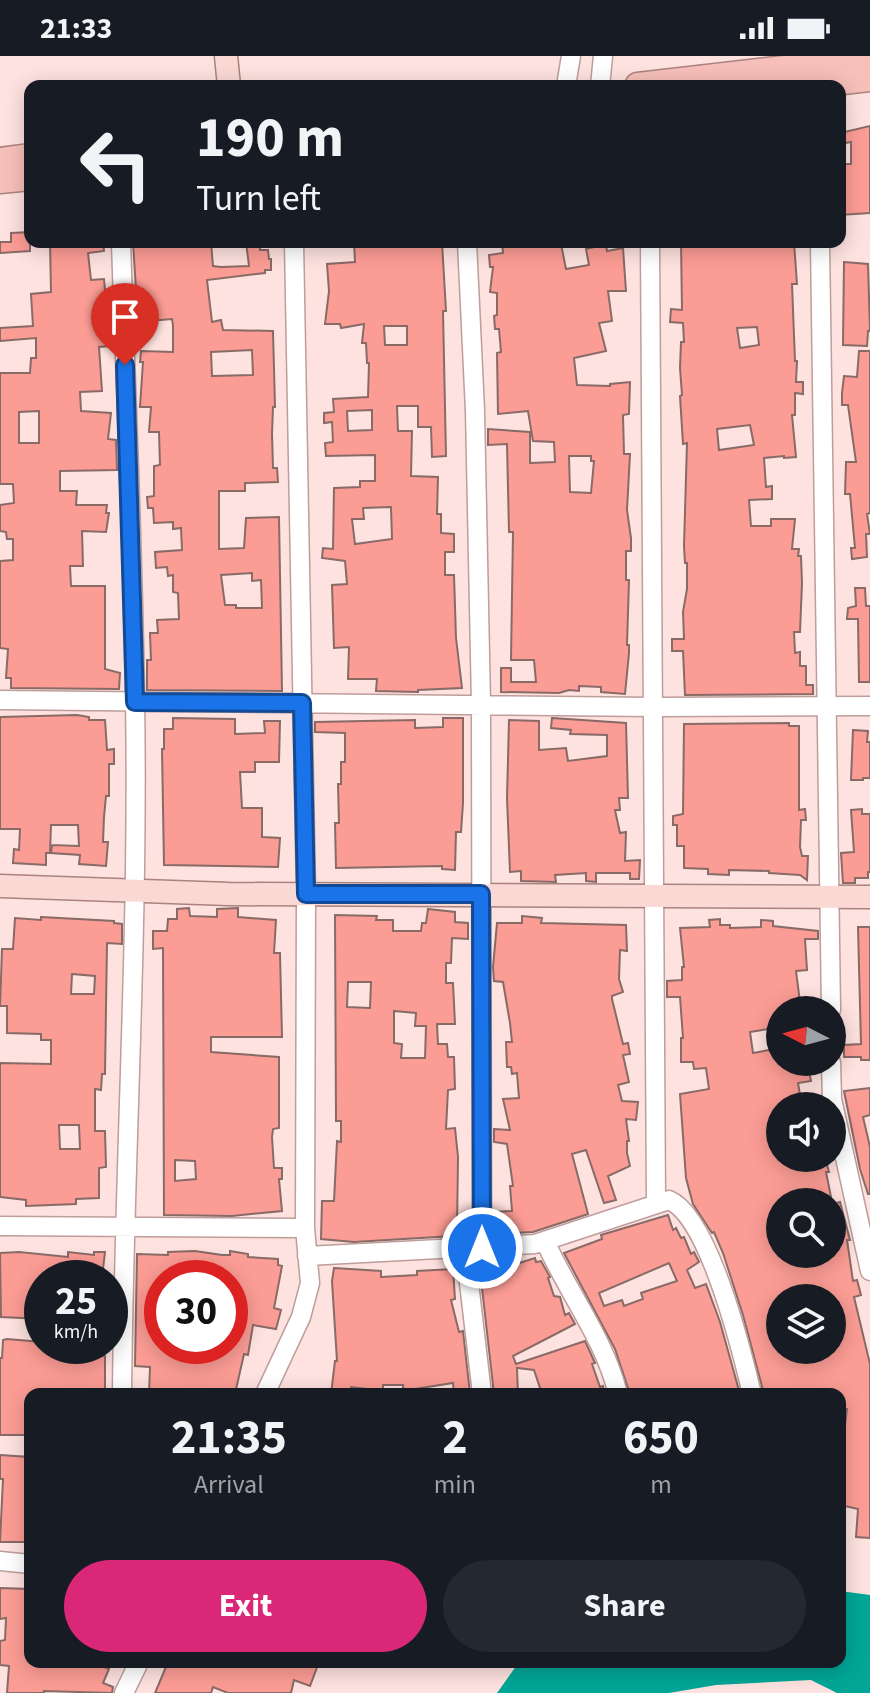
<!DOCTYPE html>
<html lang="en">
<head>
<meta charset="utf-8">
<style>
	:root { --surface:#171b24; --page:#242831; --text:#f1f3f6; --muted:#9ea1a6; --accent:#db2777 }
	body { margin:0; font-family:"Source Sans 3",sans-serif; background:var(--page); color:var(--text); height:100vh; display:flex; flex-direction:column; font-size:30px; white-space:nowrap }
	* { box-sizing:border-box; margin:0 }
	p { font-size:26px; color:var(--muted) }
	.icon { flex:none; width:44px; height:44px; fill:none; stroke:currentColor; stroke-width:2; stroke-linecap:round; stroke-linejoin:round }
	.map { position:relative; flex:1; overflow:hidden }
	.drawer { position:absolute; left:24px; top:1332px; width:822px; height:280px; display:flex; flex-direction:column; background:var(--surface); border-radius:16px; box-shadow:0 4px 20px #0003 }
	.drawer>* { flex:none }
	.hud { position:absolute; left:24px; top:24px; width:822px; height:168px; border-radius:16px; box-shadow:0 4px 20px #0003; background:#171b24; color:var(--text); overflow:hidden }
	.needle { width:52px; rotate:276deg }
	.controls { position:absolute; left:766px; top:940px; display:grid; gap:16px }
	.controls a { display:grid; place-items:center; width:80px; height:80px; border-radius:50%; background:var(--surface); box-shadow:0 4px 20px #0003; font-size:40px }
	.speed { position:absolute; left:24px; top:1204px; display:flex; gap:16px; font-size:40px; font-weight:700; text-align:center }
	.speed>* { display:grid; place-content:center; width:104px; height:104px; border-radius:50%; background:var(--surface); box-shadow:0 4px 20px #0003; line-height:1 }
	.speed small { font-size:20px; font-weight:400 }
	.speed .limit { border:12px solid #d22; background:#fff; color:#111 }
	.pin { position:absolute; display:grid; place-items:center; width:68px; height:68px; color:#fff; margin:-82px -34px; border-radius:50% 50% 50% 0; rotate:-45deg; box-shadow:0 0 8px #0007 }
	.pin .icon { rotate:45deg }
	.me { position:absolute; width:88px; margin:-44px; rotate:0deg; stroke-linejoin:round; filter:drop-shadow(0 0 6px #0008) }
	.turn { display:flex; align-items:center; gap:28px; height:168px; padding:0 40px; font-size:36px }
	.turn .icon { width:104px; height:104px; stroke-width:2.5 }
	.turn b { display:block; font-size:56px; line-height:68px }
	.eta { display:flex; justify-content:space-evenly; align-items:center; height:136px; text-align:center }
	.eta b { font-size:48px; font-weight:700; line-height:56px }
	.primary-button { display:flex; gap:16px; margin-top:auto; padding:16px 40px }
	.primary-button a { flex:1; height:92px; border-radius:48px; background:var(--accent); color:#fff; font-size:32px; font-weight:700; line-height:92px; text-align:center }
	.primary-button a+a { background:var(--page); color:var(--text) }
	.status { display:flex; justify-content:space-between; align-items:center; height:56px; padding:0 40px; background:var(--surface); direction:ltr }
	.status svg { height:22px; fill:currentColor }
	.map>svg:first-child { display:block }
</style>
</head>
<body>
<div class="status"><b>21:33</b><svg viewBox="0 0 49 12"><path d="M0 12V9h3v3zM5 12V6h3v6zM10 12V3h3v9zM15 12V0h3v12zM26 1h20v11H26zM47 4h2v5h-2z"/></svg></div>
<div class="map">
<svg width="870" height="1637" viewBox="0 0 870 1637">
	<rect width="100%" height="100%" fill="#fee2df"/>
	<path fill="#01a697" d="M840 1535 870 1539V1637H837L811 1624 716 1629 669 1637H497L519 1606H840Z"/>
	<path fill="#fc9d95" stroke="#886a67" stroke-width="2" fill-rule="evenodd" d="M870 70V157L840 159 841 108H851V86L840 88V77Z
		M30 176V195L0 197V186H11V177Z
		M50 186H103L104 195 88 197 91 224 104 223 110 290 99 291 102 335 80 336 81 355 111 357 108 383 116 384 117 414 60 415V435H77L76 449H107L106 457H109L106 476 82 475 83 510H70L71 530H105V613L120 617 119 633 11 632V622H6L8 593 0 592V505L13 504V483H7L6 476 0 475V449L14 447 13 428H0V317H30L31 302H36V282L0 285V272L33 270 31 238 51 236ZM39 355V387H19V356Z
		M133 186H211L213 210 221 211 249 210 246 186H260V194H268L269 203H271V214H265V217L207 224 212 266 221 264 223 274 273 275 275 351H273L272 378 273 412H277L278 426 245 427V435H219V493L244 492 246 462 279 461 282 635 147 634V604H151L150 577H158L157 564 179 563 178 537 173 536V519L168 520 167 511 156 512 155 496 182 494 181 472 173 473V466L154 467 153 452H148L147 441 154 440V410L160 409 159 376H149L151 351H140L143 306H140L141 295 173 296V269L172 263 138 266ZM252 294 253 319 212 320 211 296ZM252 517V525L261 524 262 552H236V549H225L221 519Z
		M354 186H442L446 255H443L446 400 432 401 431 371H418V350H397L398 375H412L411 420 438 421 437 458H441V477L454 478V496H445V519H454L456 582 462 632 418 634V636L376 635 377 623H348L349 591 334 592 332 529 347 528 345 505 322 502 323 492 333 493 334 432 360 431V425H375V399L326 400 325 387 333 386 332 366 324 367V357L334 356 333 343 368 341 369 307H367L366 287H362L364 268 341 272 340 268H325L329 235 327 208 355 206ZM384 270H407V289H385ZM372 354V374L348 375 347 355ZM391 451 392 483 355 488 352 463H364L363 452Z
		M502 186 561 188 566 213 589 209 586 193 606 188 607 195 623 192 626 235H608L612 265 599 267 606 295 574 302 577 329 610 330V328L630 326 629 358 623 359 624 398H630L627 454 631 482V495H626V524H629L627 589H629V597L625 638 601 636V631L579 630V635L569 634 559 637 501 636V612H511V626H536L534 604H511L513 476H509L507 388 488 389V373L530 376V407L555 406 554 386 533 385 528 355 498 358 497 297 501 296 499 273H495L494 260 497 259V237L490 236 493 211H490L489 199 503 197ZM569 400H591V405H594L591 437 570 436Z
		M681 186H794L797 228H792L795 305H797L796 326H803V338L795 337V359H792L796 401 784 402V400L764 402 766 431 772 430V443L749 444 751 470H771V463H795L792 493H799L798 500H801L802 527 800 576H794L795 597 800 596V610H806V629H813V638L685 639 683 595H672V583H684L683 556 687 533V507H685L684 490 687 387 683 388 680 340 682 339 680 312 681 286H684L683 267 670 266 671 253 682 254ZM757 271 759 289 740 292 737 272ZM750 369 754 389 719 394 717 373Z
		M844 206 868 208 870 275H868L867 290 843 289Z
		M859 295H870V457L867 458 870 478H866L867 501 852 503 851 492H855L850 438H845L846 406H856L848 349H842V337L844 320 857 321Z
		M855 532H865L866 550H870V626H859L858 563H847L848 552 856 550Z
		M77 659 89 661V664H105L107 694 114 693V708H109V740H106L104 761 103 786H108L106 810 79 808 80 799 51 797 52 789 79 790 78 769H51L50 797H46V809L13 807 14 793 19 794 20 773H0V661Z
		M173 662 235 663V678L265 677 264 665H280L279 706H255V716H240L242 752H262V781L280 782 278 811 164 809 162 693H164V673H173Z
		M443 662H463V747L461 776H456L455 814 442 813V810L336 812 335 767H339L338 728H341V706H345V677L315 676V666L415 664V672L443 671Z
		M552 662 626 667 628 742H619L620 754H615L620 777 626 776 625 805 640 804 639 823H630V817H596V826L586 825V817L555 819 556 826 521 825V815L510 816 507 742 509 664 539 665V694L566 692 568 705 607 700V679L570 678 571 674 551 672Z
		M789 667V670H799V754L805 753 806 764H801L800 791 802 800H808L807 824 800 819 769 817V815L729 814V819L708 818V813L684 812V790H677V769H673V760L683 758 684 668Z
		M853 674 868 675 867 686H870V722H863V724H851Z
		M862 753V758H870V816H868V822H855V827H843L841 797 854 796 851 754Z
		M189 852 190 860 217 861V853L238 852V861L276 864 274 897H280L282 981H211V996L279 1001V1072L273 1073 272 1081 274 1112H282V1123H279L282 1155 232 1160 164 1159 163 892 153 893V875H167L168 863H177V853ZM175 1104 195 1105 196 1123 175 1125Z
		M428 853 455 856V866L468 867V883L452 882 451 907H446V927H453L455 968H437L438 988H447L448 1001H454L455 1033 448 1034 446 1073 455 1072 458 1101 457 1173H452L453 1180 354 1186 321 1183 322 1145H334L337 1085 341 1086V1065H336L335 859 377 860 376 864H393V875H421L422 867H426ZM348 926H371L370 952 347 951ZM394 955 416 957 415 970H426L425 1002H401L402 988 394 987Z
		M522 860 542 862 541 867 626 869 627 895 620 894 619 923 623 936 612 940V943L623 988 628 987 630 998 623 999 629 1026 618 1029 622 1045 638 1046 636 1064 626 1063 629 1085H627V1097L630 1110 608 1120 616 1144 604 1147 586 1094 572 1098 588 1158 533 1176 513 1177 511 1169 494 1170V1156L512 1155 510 1130H513L507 1088 494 1086V1073L510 1074 503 1043 519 1042 517 1017 512 1018 511 1011H507L506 986H512L510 967 503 926 494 925 493 911 497 867H522Z
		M41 861 114 865V867L122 868V888L107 887 105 1018H102L101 1034 95 1033V1075H105L106 1111 99 1112V1142L76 1143V1148L26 1150V1144L0 1141V1007L51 1008V984H41V978L7 977V950H0L2 893H13L15 862 41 864ZM72 918 95 920 94 938H71ZM59 1069H79L80 1093H60Z
		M720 863V869H730V872L761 871V864L773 865V870L818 875V883H805L807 914 796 915 801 954H780V960L773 961 775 972 750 976 753 997 780 992V1006H807L811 1025 798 1027 802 1050H780V1077L772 1078 777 1098 780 1097V1102H795L797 1109 825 1102 829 1116H826L832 1146H780V1198H832V1148L840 1146 850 1184H847L853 1225 857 1224 861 1239 854 1241 870 1308V1482L856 1481 858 1453 840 1449V1377H844L847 1353H840V1338H824V1333H793V1338H764L743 1259 723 1197 714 1176 712 1177 693 1148 686 1122 680 1038 709 1033 706 1012 694 1013 693 1006H681V982H683L680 941H667V925L682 924V911H684L680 872 710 871 709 864ZM780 1242H832V1294H780Z
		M858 871H870V1004H861V1001H844V989L861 988Z
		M870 1032V1059L863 1061 870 1091V1138H868L860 1113 844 1035Z
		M668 1159 673 1174 676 1172 681 1182 684 1181 691 1198 694 1196 699 1206 687 1214 695 1232 706 1228 720 1266 740 1338H630L615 1293 564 1197 602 1183 601 1179ZM669 1207 677 1225 641 1237 643 1243 624 1250 622 1244 604 1250 599 1237Z
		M195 1195 222 1199H230V1195L248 1198V1201L278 1203V1209L282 1210 274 1252 281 1254 276 1273 253 1269 248 1299 244 1298 235 1338H149L150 1311 135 1310 137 1198 168 1199V1196ZM162 1222H230V1290H162Z
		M19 1196 68 1201V1196L94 1199V1196H105L102 1222H42V1263L1 1261 0 1197Z
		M535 1202 536 1206 541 1205 550 1221 548 1222 554 1240 560 1241 565 1259 569 1257 575 1268 513 1300 516 1308 585 1285 595 1307 592 1308 600 1331 603 1330 605 1338H585V1335L589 1333 573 1338H542L534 1314 517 1312 518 1338H494L480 1214 510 1210Z
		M334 1212 381 1215V1221L417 1219V1215L453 1213 455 1243 451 1244 459 1276 463 1275 470 1338H454L453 1327 415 1333H403V1329H383V1335L351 1331 350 1338H331L335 1305H337L332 1225Z
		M7 1283 42 1286V1290H76V1298L105 1300V1338H30V1379H0V1302H2L3 1284Z
		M0 1399 30 1401V1486H0L3 1423H0Z
		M0 1532 30 1533V1606L97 1608 109 1613 103 1627 113 1631 112 1637 44 1635V1637H7L9 1610 0 1609V1585L5 1584 6 1562 0 1563Z
		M168 1606H319L310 1630 294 1624 291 1637H228L213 1631 211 1637H155Z"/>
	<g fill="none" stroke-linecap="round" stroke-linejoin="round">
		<defs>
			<path id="minor" d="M566 30 571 0
				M600 30 603 0
				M121 186C126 339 133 492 135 644 139 875 124 1107 122 1338
				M467 186 475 355 481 648 482 1192
				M650 186 656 1148
				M820 186 831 954
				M0 644 653 651 870 650
				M831 1006 832 1043 870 1215
				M0 1170 305 1172
				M545 1185C568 1237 604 1282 618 1338
				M465 1193 482 1338
				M307 1200 535 1188 669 1144C709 1160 742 1296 752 1338
				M265 1338 301 1261 310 1227 305 1172 306 838 294 186
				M0 1505 30 1508
				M124 1637 139 1606"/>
			<path id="major" d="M226 0 229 30
				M0 830 229 838 870 841"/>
			<path id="highway" d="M638 30 870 3
				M801 30 870 22
				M0 105 30 101
				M0 124 30 121"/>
		</defs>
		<use href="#minor" stroke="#be9d9a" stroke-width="21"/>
		<use href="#major" stroke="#aa827e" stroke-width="25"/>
		<use href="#highway" stroke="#aa827e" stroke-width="29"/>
		<use href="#minor" stroke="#fff" stroke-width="18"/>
		<use href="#major" stroke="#fad9d5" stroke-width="22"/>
		<use href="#highway" stroke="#f7bfb9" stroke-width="26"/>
	</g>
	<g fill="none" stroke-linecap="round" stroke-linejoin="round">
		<defs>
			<path id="route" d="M125 309 135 646 302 647 306 838H481L482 1192"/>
		</defs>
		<use href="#route" stroke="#114b97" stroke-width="20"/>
		<use href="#route" stroke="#1a73e8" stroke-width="14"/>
	</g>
</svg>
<div class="controls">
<a><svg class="needle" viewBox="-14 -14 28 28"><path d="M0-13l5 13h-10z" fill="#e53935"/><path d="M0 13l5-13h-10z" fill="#9ea1a6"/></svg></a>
<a><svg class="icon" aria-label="sound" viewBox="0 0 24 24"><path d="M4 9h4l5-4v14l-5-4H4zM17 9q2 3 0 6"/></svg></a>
<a><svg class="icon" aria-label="search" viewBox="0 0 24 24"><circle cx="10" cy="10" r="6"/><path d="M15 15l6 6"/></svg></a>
<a><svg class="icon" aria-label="layers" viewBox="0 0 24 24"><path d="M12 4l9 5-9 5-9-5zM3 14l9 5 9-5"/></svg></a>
</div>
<div class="speed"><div>25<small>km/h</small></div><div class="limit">30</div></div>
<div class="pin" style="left:125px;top:309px;background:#d93025"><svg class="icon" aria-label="arrive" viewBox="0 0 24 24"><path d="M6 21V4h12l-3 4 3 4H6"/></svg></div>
<svg class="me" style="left:482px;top:1192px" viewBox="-20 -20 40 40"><circle r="17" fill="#1a73e8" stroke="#fff" stroke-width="3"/><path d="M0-11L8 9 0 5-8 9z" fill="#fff"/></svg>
<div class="hud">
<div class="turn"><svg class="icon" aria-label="left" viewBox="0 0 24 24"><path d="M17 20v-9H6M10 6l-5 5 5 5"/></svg><div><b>190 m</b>Turn left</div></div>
</div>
<section class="drawer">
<div class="eta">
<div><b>21:35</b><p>Arrival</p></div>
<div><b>2</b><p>min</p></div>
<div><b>650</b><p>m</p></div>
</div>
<div class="primary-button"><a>Exit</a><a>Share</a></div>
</section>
</div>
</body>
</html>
